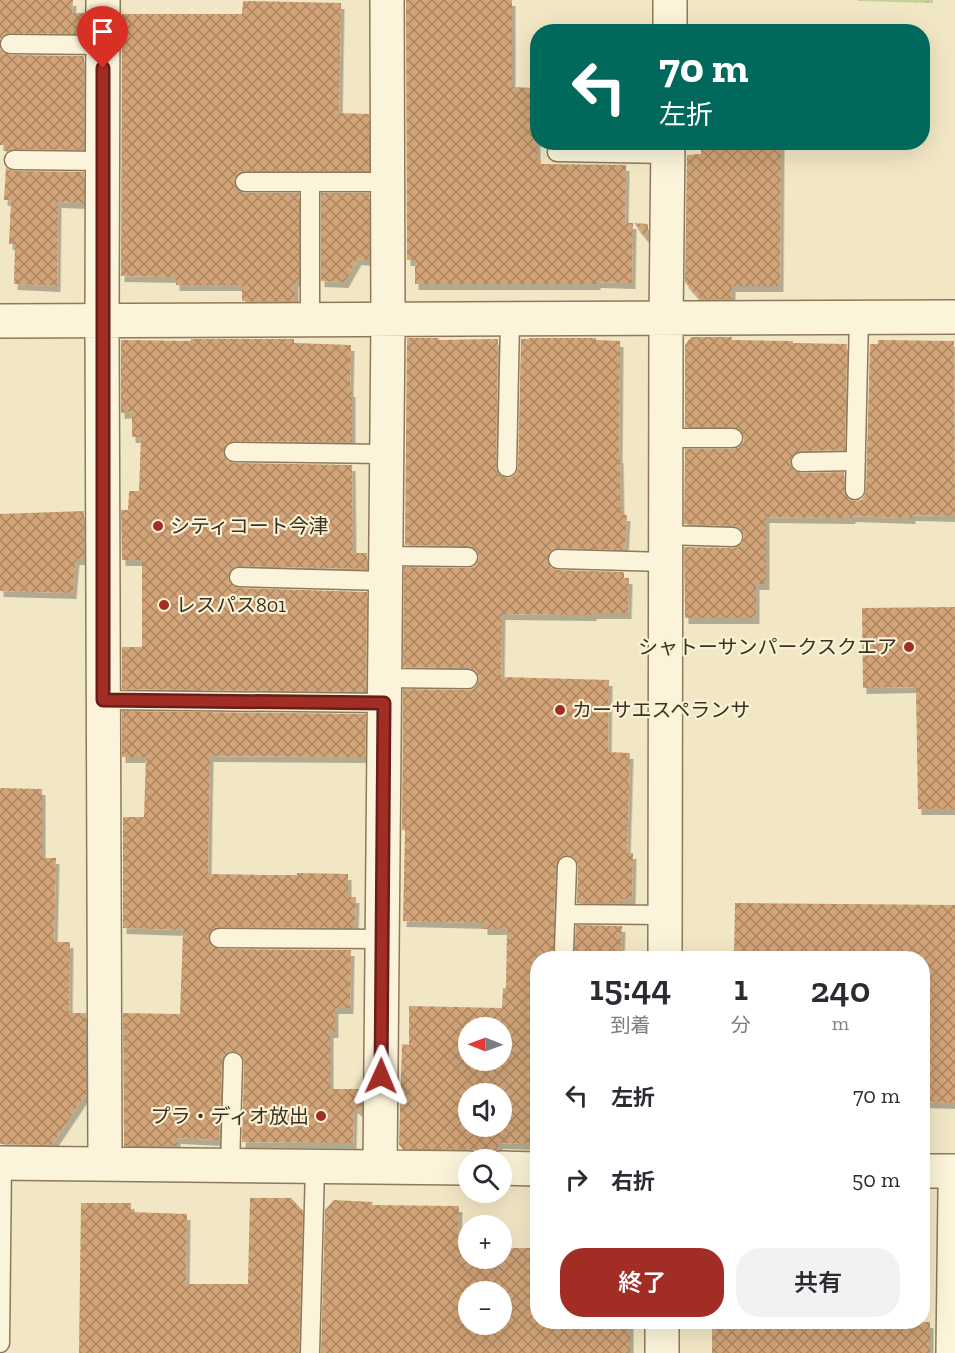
<!DOCTYPE html>
<html lang="ja">
<head>
<meta charset="utf-8">
<style>
	:root { --surface:#fff; --page:#f2f2f3; --text:#2b2b33; --muted:#7c7c81; --accent:#a22d25 }
	body { margin:0; font-family:"Zilla Slab","Noto Sans JP",serif; background:var(--page); color:var(--text); height:100vh; display:flex; flex-direction:column; font-size:22px; white-space:nowrap }
	* { box-sizing:border-box; margin:0 }
	p { font-size:20px; color:var(--muted) }
	.icon { flex:none; width:33px; height:33px; fill:none; stroke:currentColor; stroke-width:2; stroke-linecap:round; stroke-linejoin:round }
	.map { position:relative; flex:1; overflow:hidden }
	.side { position:absolute; left:530px; top:951px; width:400px; height:378px; display:flex; flex-direction:column; background:var(--surface); border-radius:24px; box-shadow:0 6px 24px #0002 }
	.side>* { flex:none }
	.top-card { position:absolute; left:530px; top:24px; width:400px; height:126px; border-radius:24px; box-shadow:0 6px 24px #0002; background:#00695c; color:#fff; overflow:hidden }
	.needle { width:39px; rotate:271deg }
	.controls { position:absolute; left:458px; top:1017px; display:grid; gap:12px }
	.controls a { display:grid; place-items:center; width:54px; height:54px; border-radius:50%; background:var(--surface); box-shadow:0 6px 24px #0002; font-size:30px }
	.pin { position:absolute; display:grid; place-items:center; width:51px; height:51px; color:#fff; margin:-62px -26px; border-radius:50% 50% 50% 0; rotate:-45deg; box-shadow:0 0 6px #0007 }
	.pin .icon { rotate:45deg }
	.me { position:absolute; width:66px; margin:-33px; rotate:1deg; stroke-linejoin:round; filter:drop-shadow(0 0 4px #0008) }
	.turn { display:flex; align-items:center; gap:21px; height:126px; padding:0 30px; font-size:27px }
	.turn .icon { width:78px; height:78px; stroke-width:2.5 }
	.turn b { display:block; font-size:42px; line-height:51px }
	.eta { display:flex; justify-content:space-evenly; align-items:center; height:102px; text-align:center }
	.eta b { font-size:36px; font-weight:600; line-height:42px }
	.primary-button { display:flex; gap:12px; margin-top:auto; padding:12px 30px }
	.primary-button a { flex:1; height:69px; border-radius:24px; background:var(--accent); color:#fff; font-size:24px; font-weight:600; line-height:69px; text-align:center }
	.primary-button a+a { background:var(--page); color:var(--text) }
	ul { padding:0; list-style:none }
	li { display:flex; align-items:center; gap:18px; height:84px; padding:0 30px }
	li div { flex:1 }
	li b { display:block; font-size:22px }
	li em { font-style:normal }
	.map>svg:first-child { display:block }
</style>
</head>
<body>
<div class="map">
<svg width="955" height="1353" viewBox="0 0 955 1353">
	<defs>
		<pattern id="park-dots" width="8" height="8" patternUnits="userSpaceOnUse" patternTransform="scale(1.5)"><rect width="8" height="8" fill="#c6d198"/><path d="M2 2h.1M6 6h.1" fill="none" stroke="#abb483" stroke-width="1.8" stroke-linecap="round"/></pattern>
		<pattern id="building-cross-hatch" width="8" height="8" patternUnits="userSpaceOnUse" patternTransform="scale(1.5)"><rect width="8" height="8" fill="#d2a478"/><path d="M0 0l8 8M0 8l8-8" fill="none" stroke="#ac8662"/></pattern>
		<filter id="shadow"><feDropShadow dx="3.5" dy="6" stdDeviation="0" flood-color="#0004"/></filter>
	</defs>
	<rect width="100%" height="100%" fill="#f2e7c5"/>
	<path fill="url(#park-dots)" d="M858 0H933V3L858 1Z"/>
	<path fill="url(#building-cross-hatch)" fill-rule="evenodd" filter="url(#shadow)" d="M0 0H73L72 13H84V34L10 33 4 35 0 39Z
		M406 0H512V87L537 88V159H541V164L626 165 625 223H633L632 283 597 282V284H415V260H407Z
		M243 1 341 3 339 113 369 114V171H245L239 173 235 177 234 181 235 187 239 191 244 193H299V281H295V301H242V285H176V277L121 276 122 14H242Z
		M0 49 4 53 10 55 84 56V150L14 149 6 152V145H0Z
		M701 142H781L780 286H732V299H700L685 282 687 155 701 154Z
		M6 167 9 170 14 171 84 172V203L58 202 57 286 14 284 15 244H9L11 200H4Z
		M321 193H369V260L358 259 345 282 321 281Z
		M634 223 648 224V240Z
		M691 337H732V340L793 341V343L847 344 845 450 800 451 796 452 792 456 790 463 791 467 795 471 801 473 844 472 845 495 849 499 855 501 861 500 864 496 866 490 870 344H878V340L954 341 955 516 912 515V518L852 516V518L766 517V584H756V618H685L684 547 733 548 738 547 742 543 744 537 743 532 739 528 734 526 684 524 685 449H734L739 447 743 443 744 439 742 432 739 429 734 427H685V345Z
		M407 338H439V340L498 339 496 467 497 472 501 476 507 478 512 477 516 473 518 467 521 339H529V338H596V340L620 341 619 457H620L621 515H627L625 550 558 548 553 549 549 553 547 559 548 565 552 568 557 570 624 572V578H629L628 613H593V615L502 614 501 677 609 680 608 752 630 753 627 853H633L632 899H622V903H577L578 866 577 861 573 857 568 855 562 856 557 861 556 866 554 913V954H537V1142H532V1144L499 1143 498 1150 490 1153H478L468 1149H403L399 1145 402 1044 409 1045V1006L502 1008 503 988H506L507 929H484V923L403 921 405 830H402L403 689 468 690 473 689 477 685 479 679 477 673 473 669 469 668 403 667 404 567 468 568 473 567 477 563 479 557 477 551 473 547 469 546 405 545ZM468 1028H501V1060H468ZM468 1094H501V1126H468Z
		M191 339H294V343L351 345 350 391H352V442L234 441 229 442 225 446 223 452 225 458 228 461 234 463 352 465 353 553H367V569L239 566 234 567 230 571 228 577 229 582 233 586 239 588 367 592 366 692 122 689V647H142V560H122L121 510H128L129 491H139L141 437H132V412L121 413V340L191 341Z
		M84 511V559H76L73 593 0 591V514Z
		M955 607V809H918L916 687 863 688 862 608Z
		M122 711 366 714 365 757 210 756 209 810 208 874 266 875H297V873L348 874V897H356L355 925H352V928L219 927 214 928 210 932 208 939 209 943 213 947 219 949 351 950 350 1008H335V1032H330V1089H362V1113L354 1107 353 1143 242 1142 244 1062 243 1057 239 1053 233 1051 227 1052 224 1056 222 1062 219 1140 177 1138V1146H124L123 1013 180 1014 183 930 123 928V817H144L146 757H122Z
		M0 788 42 789V858H56L54 942H70L69 1013H86V1094L52 1145 0 1144Z
		M735 903 955 905V1103L922 1102V958H734Z
		M576 925 622 926 621 956 574 955Z
		M250 1198H291L303 1211 299 1353H79L81 1203H131V1212L187 1214 186 1284H248Z
		M334 1200 373 1202 372 1205 459 1206 458 1247H468V1258H501V1248H537V1322H630V1353H321L325 1210ZM468 1292H501V1324H468Z
		M712 1322H930V1353H712Z"/>
	<g fill="none" stroke-linecap="round" stroke-linejoin="round">
		<defs>
			<path id="lane" d="M10 44 103 45
				M557 152 668 154
				M14 160 102 161
				M245 182H387
				M310 320V182
				M665 438H733
				M234 452 386 454
				M801 462 856 461
				M507 467 510 320
				M855 490 859 317
				M665 535 733 537
				M386 556 468 557
				M558 559 665 562
				M239 577 385 581
				M385 678 468 679
				M103 700 384 703
				M565 914 665 915
				M219 938 383 939
				M564 950 567 866
				M230 1166 233 1062
				M0 1343 2 1163
				M310 1353 315 1167"/>
			<path id="street" d="M103 0 102 320 105 1164
				M670 32V0
				M0 321 955 317
				M665 958 666 319 668 142
				M0 1163 468 1168
				M380 1167 388 320 387 0
				M501 1168 537 1169
				M922 1171H955
				M662 1353V1322
				M953 1353 955 1190"/>
		</defs>
		<use href="#lane" stroke="#8e7959" stroke-width="21"/>
		<use href="#street" stroke="#8e7959" stroke-width="36"/>
		<use href="#lane" stroke="#fbf4da" stroke-width="18"/>
		<use href="#street" stroke="#fbf4da" stroke-width="33"/>
	</g>
	<g fill="none" stroke-linecap="round" stroke-linejoin="round">
		<defs>
			<path id="route" d="M103 68V700L384 703 381 1076"/>
		</defs>
		<use href="#route" stroke="#691d18" stroke-width="15"/>
		<use href="#route" stroke="#a22d25" stroke-width="10"/>
	</g>
	<g fill="#a22d25" stroke="#f8f1d6" stroke-width="2">
		<circle cx="158" cy="526" r="6"/>
		<circle cx="164" cy="605" r="6"/>
		<circle cx="909" cy="647" r="6"/>
		<circle cx="560" cy="710" r="6"/>
		<circle cx="321" cy="1116" r="6"/>
	</g>
	<g text-anchor="middle" dominant-baseline="central" stroke-width="4.5" stroke-linejoin="round" paint-order="stroke">
		<g font-size="20" fill="#3d301e" stroke="#f8f1d6" text-anchor="start">
			<text x="170" y="526">シティコート今津</text>
			<text x="176" y="605">レスパス801</text>
			<text x="897" y="647" text-anchor="end">シャトーサンパークスクエア</text>
			<text x="572" y="710">カーサエスペランサ</text>
			<text x="309" y="1116" text-anchor="end">プラ・ディオ放出</text>
		</g>
	</g>
</svg>
<div class="controls">
<a><svg class="needle" viewBox="-14 -14 28 28"><path d="M0-13l5 13h-10z" fill="#e53935"/><path d="M0 13l5-13h-10z" fill="#7c7c81"/></svg></a>
<a><svg class="icon" aria-label="sound" viewBox="0 0 24 24"><path d="M4 9h4l5-4v14l-5-4H4zM17 9q2 3 0 6"/></svg></a>
<a><svg class="icon" aria-label="search" viewBox="0 0 24 24"><circle cx="10" cy="10" r="6"/><path d="M15 15l6 6"/></svg></a>
<a>+</a>
<a>−</a>
</div>
<div class="pin" style="left:103px;top:68px;background:#d93025"><svg class="icon" aria-label="arrive" viewBox="0 0 24 24"><path d="M6 21V4h12l-3 4 3 4H6"/></svg></div>
<svg class="me" style="left:381px;top:1076px" viewBox="-20 -20 40 40"><path d="M0-17L14 15 0 8-14 15z" fill="#a22d25" stroke="#fff" stroke-width="4"/></svg>
<div class="top-card">
<div class="turn"><svg class="icon" aria-label="left" viewBox="0 0 24 24"><path d="M17 20v-9H6M10 6l-5 5 5 5"/></svg><div><b>70 m</b>左折</div></div>
</div>
<section class="side">
<div class="eta">
<div><b>15:44</b><p>到着</p></div>
<div><b>1</b><p>分</p></div>
<div><b>240</b><p>m</p></div>
</div>
<ul>
<li><svg class="icon" aria-label="left" viewBox="0 0 24 24"><path d="M17 20v-9H6M10 6l-5 5 5 5"/></svg><div><b>左折</b></div><em>70 m</em></li>
<li><svg class="icon" aria-label="right" viewBox="0 0 24 24"><path d="M7 20v-9h11M14 6l5 5-5 5"/></svg><div><b>右折</b></div><em>50 m</em></li>
</ul>
<div class="primary-button"><a>終了</a><a>共有</a></div>
</section>
</div>
</body>
</html>
